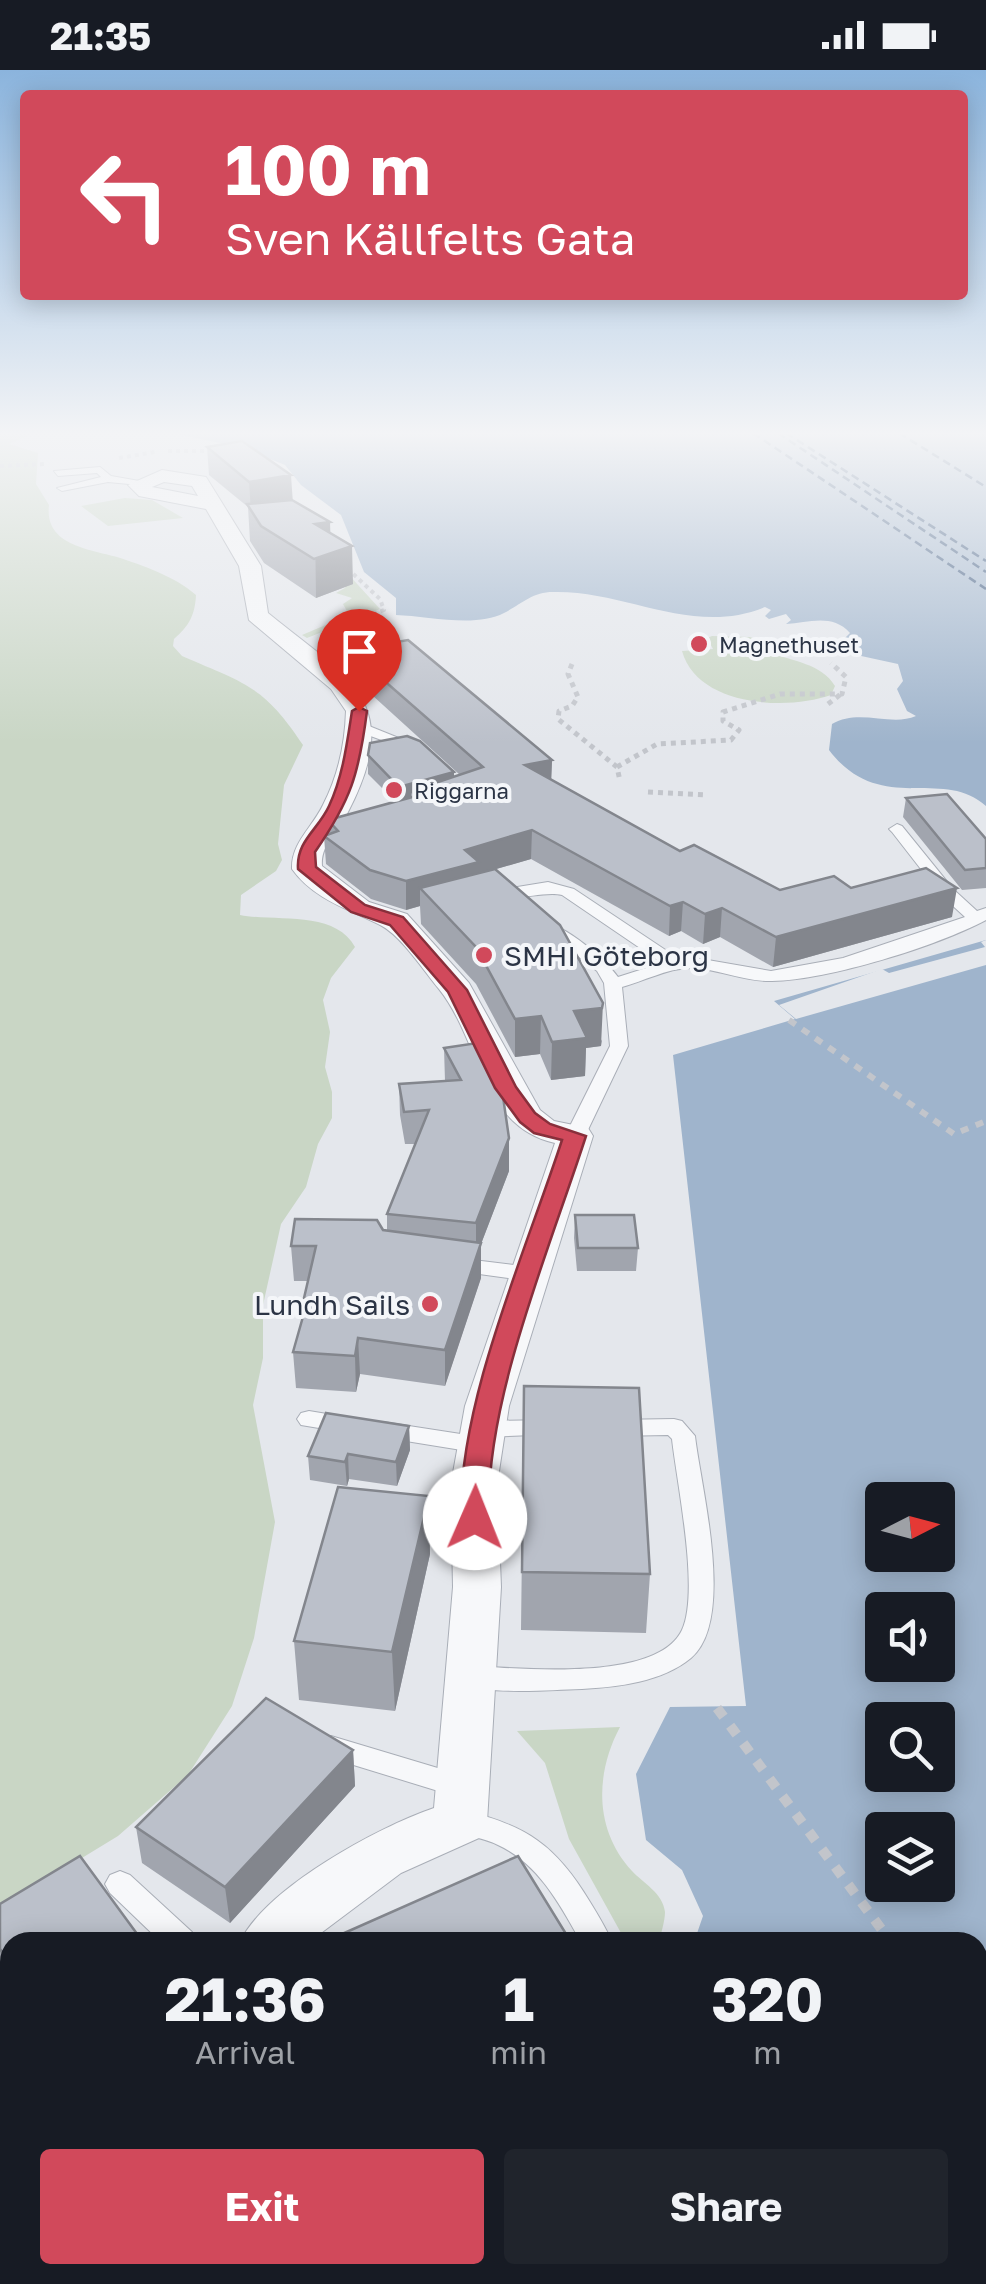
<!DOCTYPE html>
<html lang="en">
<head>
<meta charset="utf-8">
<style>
	:root { --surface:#171b24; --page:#20242c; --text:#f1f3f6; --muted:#9ea1a6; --accent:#d1495b }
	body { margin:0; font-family:"Golos Text",sans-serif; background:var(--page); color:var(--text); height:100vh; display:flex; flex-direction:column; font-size:38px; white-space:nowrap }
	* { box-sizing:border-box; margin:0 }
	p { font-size:32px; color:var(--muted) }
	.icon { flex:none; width:55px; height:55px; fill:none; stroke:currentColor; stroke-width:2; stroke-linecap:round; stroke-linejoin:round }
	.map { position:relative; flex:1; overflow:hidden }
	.panel { position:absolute; left:0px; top:1862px; width:988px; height:352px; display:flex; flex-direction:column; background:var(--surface); border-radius:30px 30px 0 0; box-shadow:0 5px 25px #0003 }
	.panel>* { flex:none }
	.guide { position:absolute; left:20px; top:20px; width:948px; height:210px; border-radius:10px; box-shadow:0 5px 25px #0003; background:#d1495b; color:#fff; overflow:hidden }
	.needle { width:65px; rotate:84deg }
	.tools { position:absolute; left:865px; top:1412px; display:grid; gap:20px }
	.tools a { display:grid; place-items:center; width:90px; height:90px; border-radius:10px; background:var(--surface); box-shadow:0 5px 25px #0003; font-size:50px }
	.pin { position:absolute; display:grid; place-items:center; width:85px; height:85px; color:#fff; margin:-102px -42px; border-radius:50% 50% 50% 0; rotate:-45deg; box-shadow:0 0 10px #0007 }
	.pin .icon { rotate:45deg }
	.me { position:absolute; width:110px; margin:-55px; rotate:1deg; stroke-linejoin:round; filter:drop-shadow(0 0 8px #0008) }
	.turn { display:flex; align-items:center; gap:35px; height:210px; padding:0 40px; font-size:45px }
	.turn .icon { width:130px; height:130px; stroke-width:2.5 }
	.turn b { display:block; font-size:70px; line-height:85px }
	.eta { display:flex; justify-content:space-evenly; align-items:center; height:170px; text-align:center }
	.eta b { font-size:60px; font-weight:700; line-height:70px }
	.cta { display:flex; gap:20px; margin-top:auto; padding:20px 40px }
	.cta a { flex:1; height:115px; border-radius:10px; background:var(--accent); color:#fff; font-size:40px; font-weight:700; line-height:115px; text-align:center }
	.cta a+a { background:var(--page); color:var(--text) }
	.status { display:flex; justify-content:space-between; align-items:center; height:70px; padding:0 50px; background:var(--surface); direction:ltr }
	.status svg { height:28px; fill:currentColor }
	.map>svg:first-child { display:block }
</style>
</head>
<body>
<div class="status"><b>21:35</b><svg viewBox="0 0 49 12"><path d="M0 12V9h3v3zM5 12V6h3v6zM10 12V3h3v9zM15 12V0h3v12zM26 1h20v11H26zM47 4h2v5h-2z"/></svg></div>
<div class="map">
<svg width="986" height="2214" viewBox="0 0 986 2214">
	<rect width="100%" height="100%" fill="#e4e7ec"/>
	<path fill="#c9d6c5" d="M0 363H34L9 374 38 383 36 414 49 435C44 475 89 479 117 487 142 495 176 507 196 525 195 545 189 556 174 569L173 576 182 586C246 614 263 615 303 675L284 715 278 774 282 790 276 801 241 825 240 845C276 852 335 840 355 877L331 908 323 930 330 962 325 997 332 1022V1048L318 1074 306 1117 281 1154 263 1235V1288L253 1335 275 1452 254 1568 232 1636 188 1705 118 1766 0 1838Z
		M125 428 152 430 183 448 108 456 81 436Z
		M348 504 380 539 307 568 302 565 349 545 343 534 352 528 336 523 345 518Z
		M712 566 750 567 765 573 770 582C793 592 821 593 835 616L831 625C786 641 697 636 682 581L713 579 707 568Z
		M620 1657C595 1704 594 1760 632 1801 643 1813 663 1823 665 1842 665 1851 661 1863 659 1872H626L569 1769 545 1693 517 1661Z"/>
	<path fill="#9fb4cc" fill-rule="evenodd" d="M173 363H986V736C942 696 880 747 829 680L832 654C859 638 891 657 916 646L907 641 897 619 903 611 898 594 852 584 842 571 850 563C832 543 808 553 786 554L791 550 786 544 769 549 765 546 771 540 765 537C693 567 626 520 553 522 532 522 520 535 504 543 476 558 427 546 396 545V528L364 502 341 445 301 415 285 395 243 378Z
		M986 870V2214H880L875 2205H978V1872H694L703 1846 682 1800 646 1770 636 1704 670 1637 746 1636 673 985 795 949 774 931ZM882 1430H938V1485H882ZM882 1540H938V1595H882ZM882 1650H938V1705H882ZM882 1760H938V1815H882Z"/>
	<path fill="#e4e7ec" d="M986 870V895L796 949 779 935 882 899 889 903 985 877 981 872Z"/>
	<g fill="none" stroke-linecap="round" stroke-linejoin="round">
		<path stroke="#34527a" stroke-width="2.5" stroke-dasharray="8 5" stroke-linecap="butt" d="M753 363 986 519
			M778 363 986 502
			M786 363 986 491
			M899 363 986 417"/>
		<defs>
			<path id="lane" d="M100 397 111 406 145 412 140 415 108 412 62 421 57 418 101 407 97 403 58 406 54 401Z
				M354 654H364L421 677 409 680 354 660Z
				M897 754 902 756 953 819 977 841 986 838V850C937 876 829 910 772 911 744 912 717 898 689 898 666 899 644 911 622 917L628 976 585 1066 575 1072 568 1070 565 1066 610 976 604 913 597 901 542 858 544 854C563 852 607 891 618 907L662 893 562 825C542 820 513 834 497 823L499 820 548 812 574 819 679 889H702L771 901 843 888 965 847 941 825 892 762 889 759Z
				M457 1188 530 1197 541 1204 530 1211 450 1200 446 1195 450 1190Z
				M309 1341 357 1349 361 1355 357 1361 349 1363 301 1355 297 1349 301 1343Z
				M674 1349 682 1351 695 1366C701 1418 736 1550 691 1588 662 1612 618 1617 582 1619 548 1620 493 1625 461 1614L457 1607 461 1600 470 1596C519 1598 657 1613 682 1560 700 1521 677 1414 672 1369L668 1365 614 1366 606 1364 602 1358 606 1352 614 1350Z
				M550 1350 558 1352 562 1358 558 1364 483 1367 475 1365 471 1359 475 1353 483 1351Z
				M383 1352 480 1367 488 1369 492 1375 488 1381 480 1383 375 1366 371 1360 375 1354Z
				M331 1666 471 1708 475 1716 471 1724 461 1728 321 1685 317 1677 321 1669Z
				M462 1740C526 1755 556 1775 590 1832 598 1845 606 1858 612 1872H581C560 1835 539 1794 498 1775 484 1768 467 1766 452 1761L448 1752 452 1743Z
				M120 1801 130 1805 192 1862 196 1872H161L110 1823 105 1814 110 1805Z
				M0 1990 10 1994V2042L0 2038Z
				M767 2205H804L808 2214H771Z"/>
			<path id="street" d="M162 400 206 407 261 496 268 543C347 608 406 630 348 742 338 760 320 776 322 796L369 832 407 844 469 913 540 1040 554 1051 588 1058 593 1066 509 1336 497 1414 501 1517 487 1752 479 1768 401 1803 309 1872H240C266 1818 378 1757 434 1738L453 1517 451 1414 465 1336 555 1073C481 1057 480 970 439 919 424 901 402 867 382 856 351 840 314 830 292 799 291 773 312 758 323 735 338 706 345 674 346 641L331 619 249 550 239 496 206 439 139 426 128 415ZM164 412 192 416 198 426 152 417Z
				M10 2010V2070L0 2073V2013Z"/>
		</defs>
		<use href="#lane" stroke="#a9aeb7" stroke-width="2"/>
		<use href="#street" stroke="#a9aeb7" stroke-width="2"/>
		<path stroke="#c2c5cb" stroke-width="4" stroke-dasharray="4 4" stroke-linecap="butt" d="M168 381H215
			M119 388 155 382
			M0 396 44 394
			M321 565 384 540 380 529 349 500"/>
		<path stroke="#c2c5cb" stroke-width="5" stroke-dasharray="5 5" stroke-linecap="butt" d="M572 594 568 604 578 627 572 636 559 641 558 649 617 697 620 711
			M828 634 841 624
			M617 697 657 674 731 670 739 660 723 651V642L780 624H842L846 607 831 593
			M648 722 707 725"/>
		<path stroke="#c2c5cb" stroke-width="6" stroke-dasharray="8 8" stroke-linecap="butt" d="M789 950 954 1064 986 1051"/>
		<path stroke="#c2c5cb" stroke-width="10" stroke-dasharray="11 11" stroke-linecap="butt" d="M717 1638 891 1872
			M978 1989 986 2001"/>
		<use href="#lane" fill="#f7f8fa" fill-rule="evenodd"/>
		<use href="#street" fill="#f7f8fa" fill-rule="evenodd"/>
	</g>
	<path fill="#a1a5ae" d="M207 377 292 430 331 464 353 514 316 528 264 493 250 471 248 437 209 405Z
		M349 580 552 690 551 709 680 781 780 820 851 818 952 847 773 897 720 867 703 874 681 861 669 866 531 789 496 799 602 971 601 976 586 978 585 1006 551 1010 540 984 515 987 476 914 421 854 420 836 406 840 371 829 326 794 324 766 329 764 328 750 395 731 368 704V685L454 707 460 705 350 605Z
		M906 728 986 769V818L962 820 903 747Z
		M444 978 509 1068V1101L481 1174V1208L445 1316 360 1304 356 1322 296 1318 293 1282 305 1241 304 1228 308 1211H294L291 1176 387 1161V1144L416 1074H405L400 1045 399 1014 445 1011Z
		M575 1145 638 1178 636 1201H577L574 1168Z
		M524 1316 650 1504 646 1563 521 1560Z
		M409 1356 410 1380 397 1416 349 1409 347 1416 310 1410 308 1386Z
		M430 1484 395 1641 299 1630 294 1571Z
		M353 1680 355 1716 230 1853 142 1793 136 1757Z
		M0 1834 10 1872V1916L0 1901Z
		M81 2205H775L781 2214H84Z"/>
	<path fill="#83868d" d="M291 405 293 434 251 441 249 412Z
		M330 452 331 483 352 476 353 514 316 528 315 454Z
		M552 690 551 717 525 695Z
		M454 702V721L416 726 411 721V733L400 736 399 717Z
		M532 760 531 789 479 804 420 818V836L406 840V811L465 780Z
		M957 818 952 847 773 897 776 867Z
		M683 832 681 861 669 866 670 836Z
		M722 838 720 867 703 874 705 844Z
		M603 933 601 976 586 978 585 1006 551 1010 552 972 574 941Z
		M541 946 540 984 515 987V949Z
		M509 1068V1101L481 1174V1208L445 1316V1280L476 1186V1153Z
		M358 1268 360 1304 356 1322 355 1286Z
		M409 1356 410 1380 397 1416 396 1392Z
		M348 1384 349 1409 347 1416 345 1392Z
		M429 1426 430 1484 395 1641 392 1582Z
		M353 1680 355 1716 230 1853 225 1817Z"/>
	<path fill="#bbc0ca" stroke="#83868d" stroke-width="2.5" d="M242 371 291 405 249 412 207 377Z
		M292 430 330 452 315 454 352 476 314 489 261 456 247 434Z
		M408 570 552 690 525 695 680 781 694 775 780 820 834 806 851 818 926 798 957 818 776 867 722 838 705 844 683 832 670 836 532 760 465 780 479 792 406 811 370 800 324 766 338 761 328 750 416 726 411 721 483 697 349 580Z
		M407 666 420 671 454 702 399 717 368 685 370 673Z
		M947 724 986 769V798L965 800 906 728Z
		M495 799 560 855 603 933 602 938 574 941 587 968 552 972 541 946 515 949 476 877 420 818Z
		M477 973 501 1013 509 1068 476 1153 387 1144 429 1040 404 1042 399 1014 461 1010 444 978Z
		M575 1145H634L638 1178H578Z
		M295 1149 377 1150 383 1160 481 1173 445 1280 358 1268 355 1286 293 1282 308 1229 304 1228 316 1176H291Z
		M524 1316 639 1318 650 1504 522 1502Z
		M326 1343 409 1356 396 1392 348 1384 345 1392 308 1386Z
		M338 1417 429 1426 392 1582 294 1571Z
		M266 1628 353 1680 225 1817 136 1757Z
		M80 1786 143 1872H10V1894L0 1879V1834Z
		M518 1786 571 1872H324Z
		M87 2205H775L781 2214H90Z"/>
	<linearGradient id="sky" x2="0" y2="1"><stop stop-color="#8bb4dd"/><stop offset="0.54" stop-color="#f3f4f6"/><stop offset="1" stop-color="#f3f4f6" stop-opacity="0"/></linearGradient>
	<rect width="986" height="673" fill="url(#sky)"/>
	<path fill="#d1495b" stroke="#882f3b" stroke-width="2.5" d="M359 637 367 641C359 704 351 730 315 782L316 797 365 835 403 847 467 920 516 1017 535 1043 550 1054 586 1066C550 1178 484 1333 489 1448L475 1458 461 1448C458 1333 526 1181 562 1070L534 1063 520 1052 495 1018 448 922 390 855 351 842 298 799C296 771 318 760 329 736 343 706 347 673 352 641Z"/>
	<g fill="#d1495b" stroke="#f4f6f9" stroke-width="4">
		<circle cx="699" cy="574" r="10"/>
		<circle cx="394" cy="720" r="10"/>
		<circle cx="484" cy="885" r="10"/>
		<circle cx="430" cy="1234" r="10"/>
	</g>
	<g text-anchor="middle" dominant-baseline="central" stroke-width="8" stroke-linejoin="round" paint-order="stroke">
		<g font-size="22" fill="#2b3445" stroke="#f4f6f9" text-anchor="start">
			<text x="719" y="574">Magnethuset</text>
			<text x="414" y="720">Riggarna</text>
		</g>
		<g font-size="28" fill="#2b3445" stroke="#f4f6f9" text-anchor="start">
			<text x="504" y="885">SMHI Göteborg</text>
			<text x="410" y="1234" text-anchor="end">Lundh Sails</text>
		</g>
	</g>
</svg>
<div class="tools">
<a><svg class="needle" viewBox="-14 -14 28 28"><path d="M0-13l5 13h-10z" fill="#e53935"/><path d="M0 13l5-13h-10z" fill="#9ea1a6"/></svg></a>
<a><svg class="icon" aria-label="sound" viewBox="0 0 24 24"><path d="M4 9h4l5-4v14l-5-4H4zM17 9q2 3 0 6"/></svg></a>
<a><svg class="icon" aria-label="search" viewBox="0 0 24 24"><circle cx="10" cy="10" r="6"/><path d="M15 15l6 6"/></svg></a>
<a><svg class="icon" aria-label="layers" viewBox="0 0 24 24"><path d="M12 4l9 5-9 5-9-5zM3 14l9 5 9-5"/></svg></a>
</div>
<div class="pin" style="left:359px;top:641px;background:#d93025"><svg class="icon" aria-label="arrive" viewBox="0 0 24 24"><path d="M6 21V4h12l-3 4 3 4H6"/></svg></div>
<svg class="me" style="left:475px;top:1448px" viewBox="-20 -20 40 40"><circle r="19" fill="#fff"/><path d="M0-13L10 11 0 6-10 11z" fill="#d1495b"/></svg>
<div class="guide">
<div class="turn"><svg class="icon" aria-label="left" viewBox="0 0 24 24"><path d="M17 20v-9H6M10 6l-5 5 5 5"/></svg><div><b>100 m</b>Sven Källfelts Gata</div></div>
</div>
<section class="panel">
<div class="eta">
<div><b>21:36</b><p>Arrival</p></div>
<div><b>1</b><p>min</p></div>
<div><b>320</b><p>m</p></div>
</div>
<div class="cta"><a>Exit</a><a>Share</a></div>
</section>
</div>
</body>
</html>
